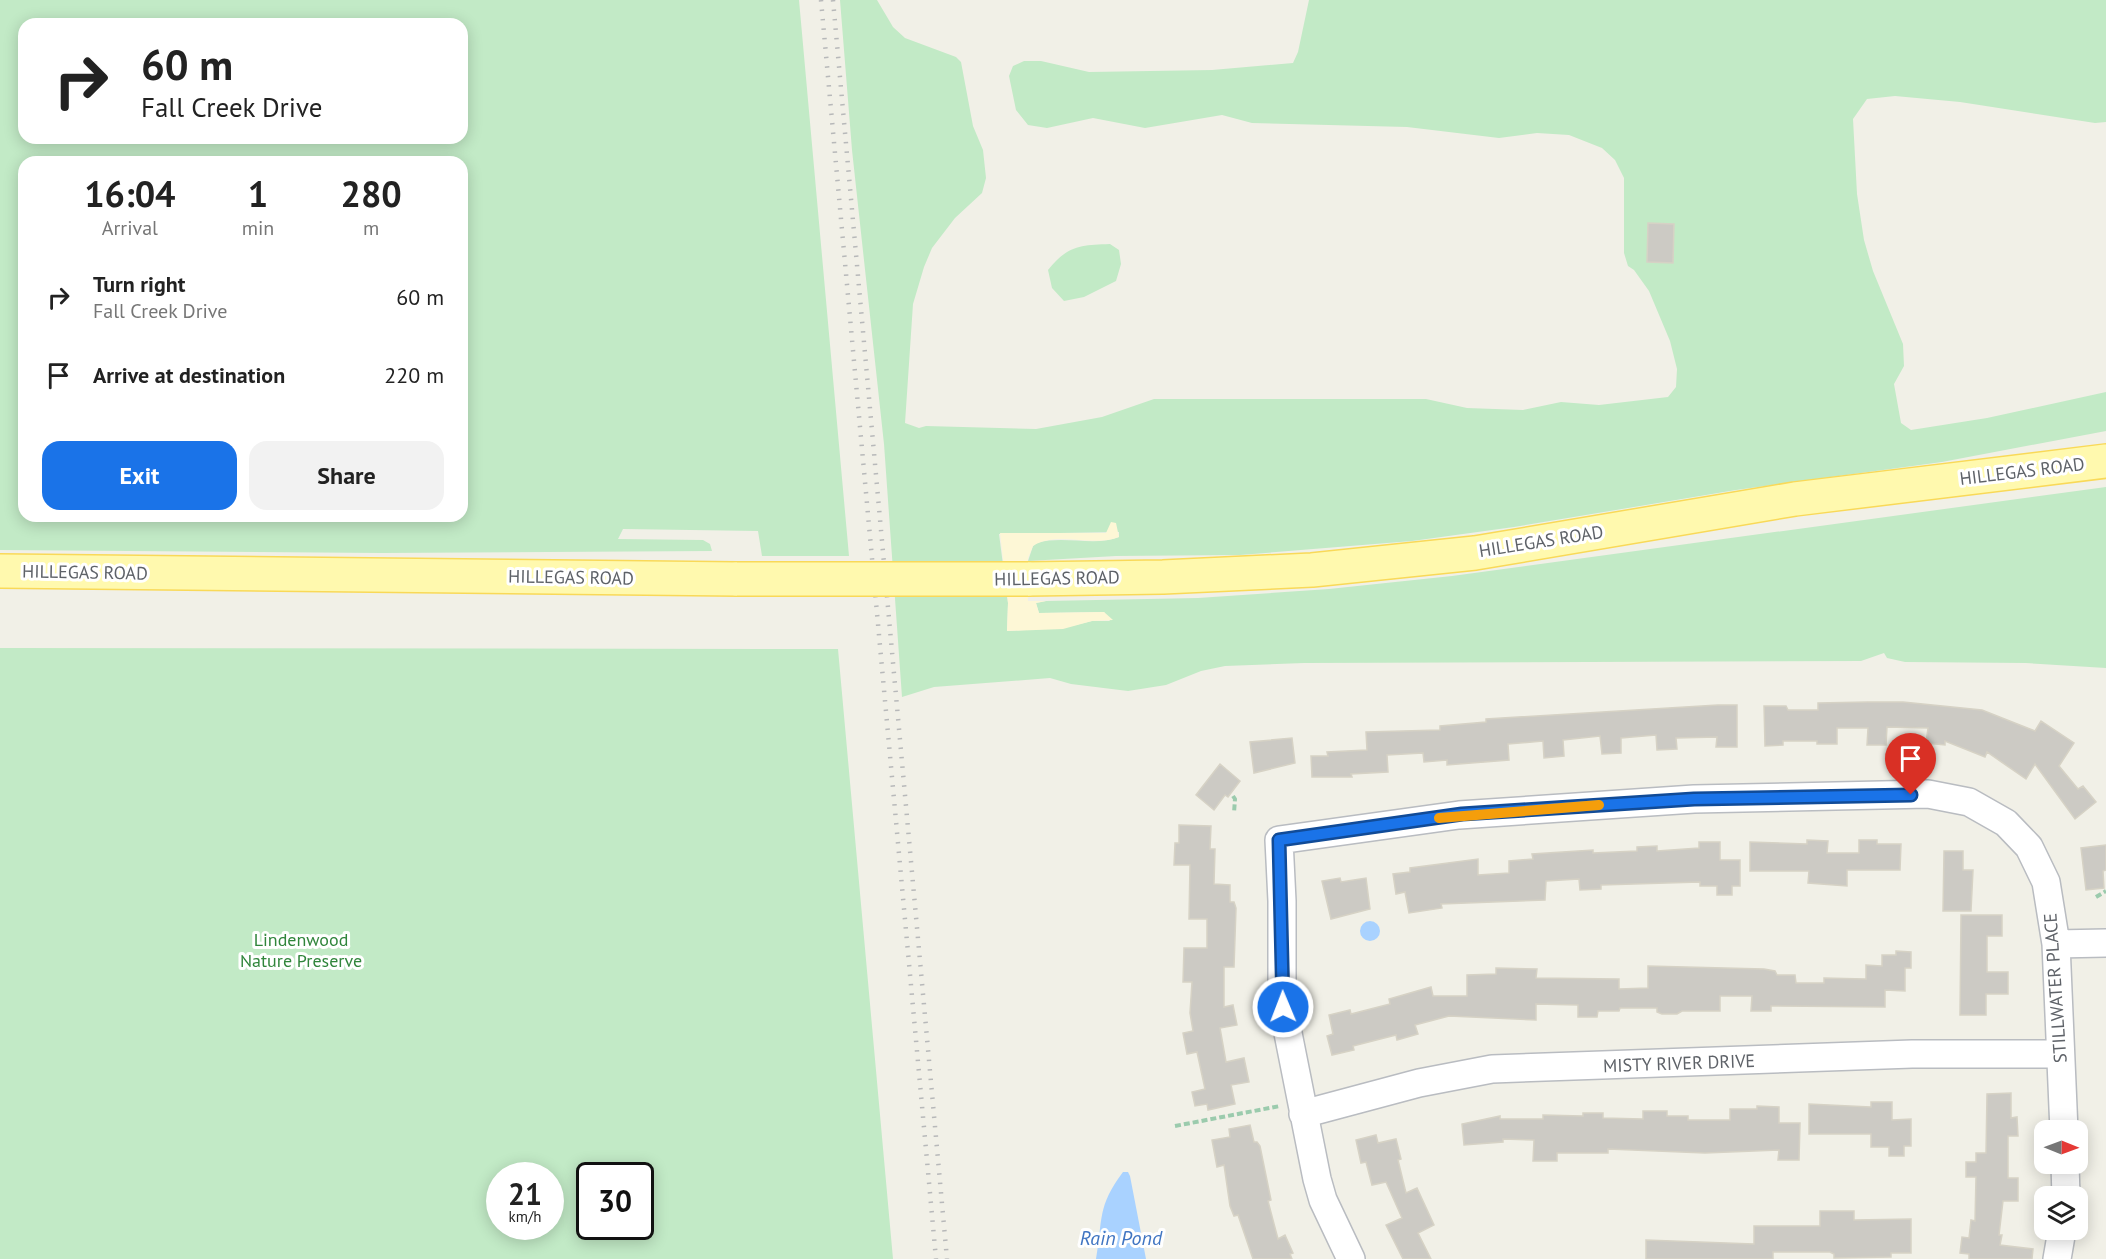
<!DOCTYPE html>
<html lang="en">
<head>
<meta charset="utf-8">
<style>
	:root { --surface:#fff; --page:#f2f2f2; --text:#222; --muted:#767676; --accent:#1a73e8 }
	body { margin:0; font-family:"PT Sans",sans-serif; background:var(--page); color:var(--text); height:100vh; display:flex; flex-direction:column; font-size:22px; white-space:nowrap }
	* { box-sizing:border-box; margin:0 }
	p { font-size:20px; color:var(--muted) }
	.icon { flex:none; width:33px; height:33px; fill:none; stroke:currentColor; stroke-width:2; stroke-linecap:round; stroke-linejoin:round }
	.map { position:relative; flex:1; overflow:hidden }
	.details { position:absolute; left:18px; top:156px; width:450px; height:366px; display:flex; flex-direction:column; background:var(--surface); border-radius:18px; box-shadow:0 3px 15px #0003 }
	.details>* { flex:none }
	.top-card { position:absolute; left:18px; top:18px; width:450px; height:126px; border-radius:18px; box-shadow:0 3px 15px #0003; background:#fff; color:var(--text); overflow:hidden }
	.needle { width:39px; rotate:91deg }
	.fabs { position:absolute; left:2034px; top:1120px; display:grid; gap:12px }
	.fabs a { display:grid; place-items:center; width:54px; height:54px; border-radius:12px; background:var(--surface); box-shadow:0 3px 15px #0003; font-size:30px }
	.speed { position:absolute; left:486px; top:1162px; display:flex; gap:12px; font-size:30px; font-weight:700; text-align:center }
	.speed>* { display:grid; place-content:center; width:78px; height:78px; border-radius:50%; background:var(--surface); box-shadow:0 3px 15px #0003; line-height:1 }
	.speed small { font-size:15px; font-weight:400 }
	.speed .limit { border:3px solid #111; border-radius:9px; background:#fff; color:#111 }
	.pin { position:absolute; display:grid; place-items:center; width:51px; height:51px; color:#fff; margin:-62px -26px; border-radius:50% 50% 50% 0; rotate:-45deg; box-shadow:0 0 6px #0007 }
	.pin .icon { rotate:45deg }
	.me { position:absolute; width:66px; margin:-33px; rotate:359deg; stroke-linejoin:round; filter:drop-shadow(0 0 4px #0008) }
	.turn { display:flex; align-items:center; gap:21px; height:126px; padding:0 24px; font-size:27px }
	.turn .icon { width:78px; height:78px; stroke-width:2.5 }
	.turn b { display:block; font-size:42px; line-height:51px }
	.eta { display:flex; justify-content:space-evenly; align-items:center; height:102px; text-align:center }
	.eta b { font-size:36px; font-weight:600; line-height:42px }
	.action { display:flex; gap:12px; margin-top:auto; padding:12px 24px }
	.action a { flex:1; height:69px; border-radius:18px; background:var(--accent); color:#fff; font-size:24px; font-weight:600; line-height:69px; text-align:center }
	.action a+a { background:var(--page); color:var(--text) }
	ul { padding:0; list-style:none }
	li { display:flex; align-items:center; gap:18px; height:78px; padding:0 24px }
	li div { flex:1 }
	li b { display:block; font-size:22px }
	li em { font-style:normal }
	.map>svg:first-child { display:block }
</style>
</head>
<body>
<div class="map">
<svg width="2106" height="1259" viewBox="0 0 2106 1259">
	<rect width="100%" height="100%" fill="#f1f0e7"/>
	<path fill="#c2eac6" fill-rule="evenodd" d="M0 0H799L849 556H762L758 531 623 529 618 539 703 540 710 544 712 551 382 553 0 550ZM24 24H462V138H24ZM24 162H462V516H24Z
		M840 0H877L893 27 905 38 956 57 961 62 973 126 983 150 986 178 982 193 955 218 932 248 924 267 913 304 905 423 919 428 926 426 1036 429 1102 417 1154 399H1426L1467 408 1523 410 1561 402 1599 405 1668 397 1676 387 1677 369 1670 341 1649 291 1634 270 1628 266 1624 253V178L1615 160 1602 148 1569 135 1537 133 1499 138 1407 127 1252 123 1222 115 1145 128 1093 118 1047 128 1028 125 1016 110 1009 76 1013 66 1024 61H1041L1089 72 1212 70 1293 63 1298 52 1309 0H2106V122L2095 123 1960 102 1895 96 1867 99 1853 119 1857 194 1864 240 1873 271 1903 344 1904 366 1894 384 1901 423 1911 430 1987 418 2106 392V431L1942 462 1736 490 1514 527 1412 541 1240 555 1116 556 1028 561 1033 546 1037 543C1064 535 1095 547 1119 537V532L999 534 1008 603 1007 631 1063 628 1092 621H1110L1104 612 1039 613 1036 603 1046 601 1198 598 1329 589 1452 576 2106 487V668L2026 663 1905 662 1887 658 1884 653 1861 661 1304 663 1225 666 1201 671 1166 685 1128 691 1071 684 1050 678 934 687 902 697 884 444 852 150Z
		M1110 244 1119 250 1121 264 1116 281 1084 297 1064 301 1052 288 1048 270C1067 246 1080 245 1110 244Z
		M0 648 838 649 893 1259H0ZM500 1176H550V1227H500ZM590 1176H640V1227H590Z"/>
	<path fill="#fdf7d6" d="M1111 522 1116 523 1119 537C1093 548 1058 530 1033 546L1028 558V601H1046L1036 603 1039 613 1104 612 1113 620 1092 621 1063 629 1007 631 1008 603 1000 533H1106Z"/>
	<path fill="#a9d2ff" d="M1360 931a10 10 0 1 1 20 0a10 10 0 1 1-20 0Z
		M1123 1172H1128L1130 1176 1146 1259H1096C1103 1218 1097 1207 1123 1172Z"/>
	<path fill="#cccac4" stroke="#d6d2c5" stroke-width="1.5" d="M1648 223 1674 224 1673 263 1647 262Z
		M1868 702H1903L1982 710 2035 731 2041 721 2074 743 2059 766 2078 789 2083 786 2096 802 2075 819 2035 764 2026 779 1987 752 1985 757 1945 741V745L1926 743 1928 728 1887 727 1886 745H1867L1868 728H1837V744H1817V741H1783V745L1765 746 1764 706H1786L1788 710H1818V703Z
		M1718 705H1737V747H1716L1717 737 1676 738 1677 749 1657 750 1656 735 1621 738V753L1602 754 1600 736 1563 740 1564 756 1544 758 1543 741 1508 744 1509 760 1447 765V760L1424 762 1423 753 1387 755 1388 772 1351 774 1352 777H1312L1311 756H1328L1327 752 1367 750 1366 732 1440 730V726L1486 722V719Z
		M1292 738 1295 763 1254 773 1250 742Z
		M1220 764 1240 781 1228 797 1225 795 1214 810 1196 795Z
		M1179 825 1211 826 1210 849H1215L1214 884 1230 885V902H1234L1236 908 1234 967H1224V1007L1233 1005 1237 1025 1220 1028 1226 1062 1244 1058 1249 1082 1231 1085 1235 1104 1208 1110 1207 1104 1195 1106 1192 1092 1205 1089 1197 1052 1187 1054 1183 1033 1193 1031 1190 1013 1192 982H1183L1184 948H1207V919H1189L1190 865H1174L1175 843H1179Z
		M1807 840 1828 841 1827 853H1859V840H1877V844H1901L1900 870H1847V886L1808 883 1809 871H1750V842L1807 844Z
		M1699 842H1720V860H1740V886H1732V895H1717V886H1700V882L1601 885V889L1580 890 1579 879 1546 881 1545 900 1441 904 1442 908 1409 913 1405 892 1396 894 1393 874 1410 872V868L1478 859V875L1509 873V861L1533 859 1532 854 1593 850V853L1637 851V847L1657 846V851L1699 848Z
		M2106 845V870L2103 871 2104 888 2086 890 2081 848Z
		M1944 851H1963V870H1973L1971 911H1943Z
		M1340 878 1341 882 1366 878 1370 909 1331 919 1322 881Z
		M1961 915H2002V936H1987V972H2008V994H1986V1015H1960Z
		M1896 951 1911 952V968H1905V991L1885 990V1007L1771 1006V1011H1751L1752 996H1720V1011H1682L1677 1014H1662L1657 1012V1008H1620L1619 1011H1598L1597 1017H1578V1005L1536 1004V1020L1449 1016 1415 1025 1418 1034 1397 1040 1396 1035 1353 1046 1354 1050 1332 1055 1327 1036 1333 1034 1329 1015 1350 1010 1351 1014 1390 1004 1389 999 1431 987 1433 996H1467V975L1496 974V968L1537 969 1536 978 1619 979V989L1648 988V966L1764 969 1775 971 1777 975H1795L1796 983H1824V978L1866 979V965L1882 966V955H1896Z
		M2011 1093V1118L2017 1117 2018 1136H2008V1178H2018V1201H2003L1999 1235H2002L2000 1245 2033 1249 2032 1259H1969V1254L1960 1253 1962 1237 1969 1238 1971 1220 1975 1221 1976 1177H1966V1162H1976V1153H1986L1987 1094Z
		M1871 1102H1892V1120L1911 1119V1146H1904V1156H1889V1147H1871V1134H1809V1104L1871 1107Z
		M1757 1106 1779 1107V1123H1800L1799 1160H1778L1779 1150 1705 1153 1608 1149V1153H1557V1161H1533L1534 1140 1503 1139V1142L1464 1145 1462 1124 1500 1116V1119H1543V1115L1583 1116V1113H1603V1118L1643 1119V1111H1667V1116H1688V1120H1730V1109H1757Z
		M1250 1125 1254 1142H1257L1260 1146 1271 1200 1268 1201 1278 1239 1285 1235 1293 1253 1290 1254 1292 1259H1253L1238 1215 1234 1216 1230 1206 1224 1165 1217 1167 1212 1140 1230 1137 1229 1129Z
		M1376 1135 1378 1143 1396 1139 1401 1159 1398 1160 1406 1193 1417 1188 1434 1225 1418 1233 1431 1259H1403L1386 1225 1402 1218 1386 1182 1372 1185 1366 1162 1361 1163 1356 1140Z
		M1820 1211H1854V1220L1911 1219V1253H1891V1257L1834 1258V1254L1830 1252H1773V1259H1646V1240L1754 1244V1226H1820Z"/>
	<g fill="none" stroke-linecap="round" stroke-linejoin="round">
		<defs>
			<path id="minor" d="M2056 944 2106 943
				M1303 1114 1419 1083 1492 1069 1912 1054H2060
				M2065 1164 2066 1197
				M1351 1259 1323 1200 1317 1179 1282 1003V901L1279 840 1459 815 1694 799 1928 794 1969 802 2006 823 2029 847 2046 882 2056 944 2064 1131
				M2057 1259 2062 1230"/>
			<path id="major" d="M0 571 737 579
				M1028 579 1163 577 1312 570 1475 553 1795 499 2106 461"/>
		</defs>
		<use href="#minor" stroke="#b9bcc1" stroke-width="30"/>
		<use href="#major" stroke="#f9d958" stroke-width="36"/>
		<path stroke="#9bcbad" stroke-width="4" stroke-dasharray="6 3" stroke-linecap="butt" d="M1233 796 1235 799 1234 813
			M2096 897 2106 891
			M1175 1126 1280 1106"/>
		<use href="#minor" stroke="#fff" stroke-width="27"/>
		<use href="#major" stroke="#fff9ae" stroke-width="33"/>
		<path stroke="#b7b8b9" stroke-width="4.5" stroke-dasharray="1.5 8" stroke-linecap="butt" d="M821 0 936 1259
			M833 0 947 1259"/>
		<defs>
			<path id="major-bridge" d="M737 579H1028"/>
		</defs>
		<use href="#major-bridge" stroke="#f9d958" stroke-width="36" stroke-linecap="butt"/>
		<use href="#major-bridge" stroke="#fff9ae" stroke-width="33"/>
	</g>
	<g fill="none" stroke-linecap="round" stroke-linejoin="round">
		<defs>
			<path id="route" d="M1283 1007 1279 840 1462 814 1694 799 1911 795"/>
		</defs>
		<use href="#route" stroke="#114b97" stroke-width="15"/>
		<use href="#route" stroke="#1a73e8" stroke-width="10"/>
		<path stroke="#f59e0b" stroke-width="10" d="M1439 818 1599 805"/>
	</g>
	<g text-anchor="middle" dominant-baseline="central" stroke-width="6" stroke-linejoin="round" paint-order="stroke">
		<g font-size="18" fill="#5e6268" stroke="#fff">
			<text transform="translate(2022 471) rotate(-7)">HILLEGAS ROAD</text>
			<text transform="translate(1541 541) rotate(-9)">HILLEGAS ROAD</text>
			<text transform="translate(85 572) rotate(1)">HILLEGAS ROAD</text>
			<text transform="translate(571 577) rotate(1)">HILLEGAS ROAD</text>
			<text transform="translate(1057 578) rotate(-1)">HILLEGAS ROAD</text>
			<text transform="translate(2055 988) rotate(-94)">STILLWATER PLACE</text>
			<text transform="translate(1679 1063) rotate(-2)">MISTY RIVER DRIVE</text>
		</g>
		<g font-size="18" fill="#30853b" stroke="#fff">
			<text x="301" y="939">Lindenwood<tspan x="301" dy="21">Nature Preserve</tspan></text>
		</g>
		<g font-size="20" font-style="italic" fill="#4075c2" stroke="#fff">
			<text x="1121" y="1238">Rain Pond</text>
		</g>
	</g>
</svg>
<div class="fabs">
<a><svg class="needle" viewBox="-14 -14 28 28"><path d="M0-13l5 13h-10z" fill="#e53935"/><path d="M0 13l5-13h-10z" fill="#767676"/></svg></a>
<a><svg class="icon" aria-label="layers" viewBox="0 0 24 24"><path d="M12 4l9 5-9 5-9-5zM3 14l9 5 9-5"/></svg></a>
</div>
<div class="speed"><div>21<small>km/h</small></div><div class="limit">30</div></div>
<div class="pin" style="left:1911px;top:795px;background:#d93025"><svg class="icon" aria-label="arrive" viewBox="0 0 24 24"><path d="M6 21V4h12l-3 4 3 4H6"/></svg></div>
<svg class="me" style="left:1283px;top:1007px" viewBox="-20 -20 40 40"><circle r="17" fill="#1a73e8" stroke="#fff" stroke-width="3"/><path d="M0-11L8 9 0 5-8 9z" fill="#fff"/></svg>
<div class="top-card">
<div class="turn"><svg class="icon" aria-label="right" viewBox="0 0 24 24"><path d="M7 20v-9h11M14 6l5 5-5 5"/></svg><div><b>60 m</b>Fall Creek Drive</div></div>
</div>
<section class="details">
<div class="eta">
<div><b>16:04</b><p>Arrival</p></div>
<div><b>1</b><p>min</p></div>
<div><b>280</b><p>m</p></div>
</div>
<ul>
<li><svg class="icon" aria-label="right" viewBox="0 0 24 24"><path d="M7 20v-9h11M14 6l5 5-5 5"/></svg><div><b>Turn right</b><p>Fall Creek Drive</p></div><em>60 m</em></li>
<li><svg class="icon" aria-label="arrive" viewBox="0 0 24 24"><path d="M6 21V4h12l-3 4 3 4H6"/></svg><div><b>Arrive at destination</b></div><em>220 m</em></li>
</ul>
<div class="action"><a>Exit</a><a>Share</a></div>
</section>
</div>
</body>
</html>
